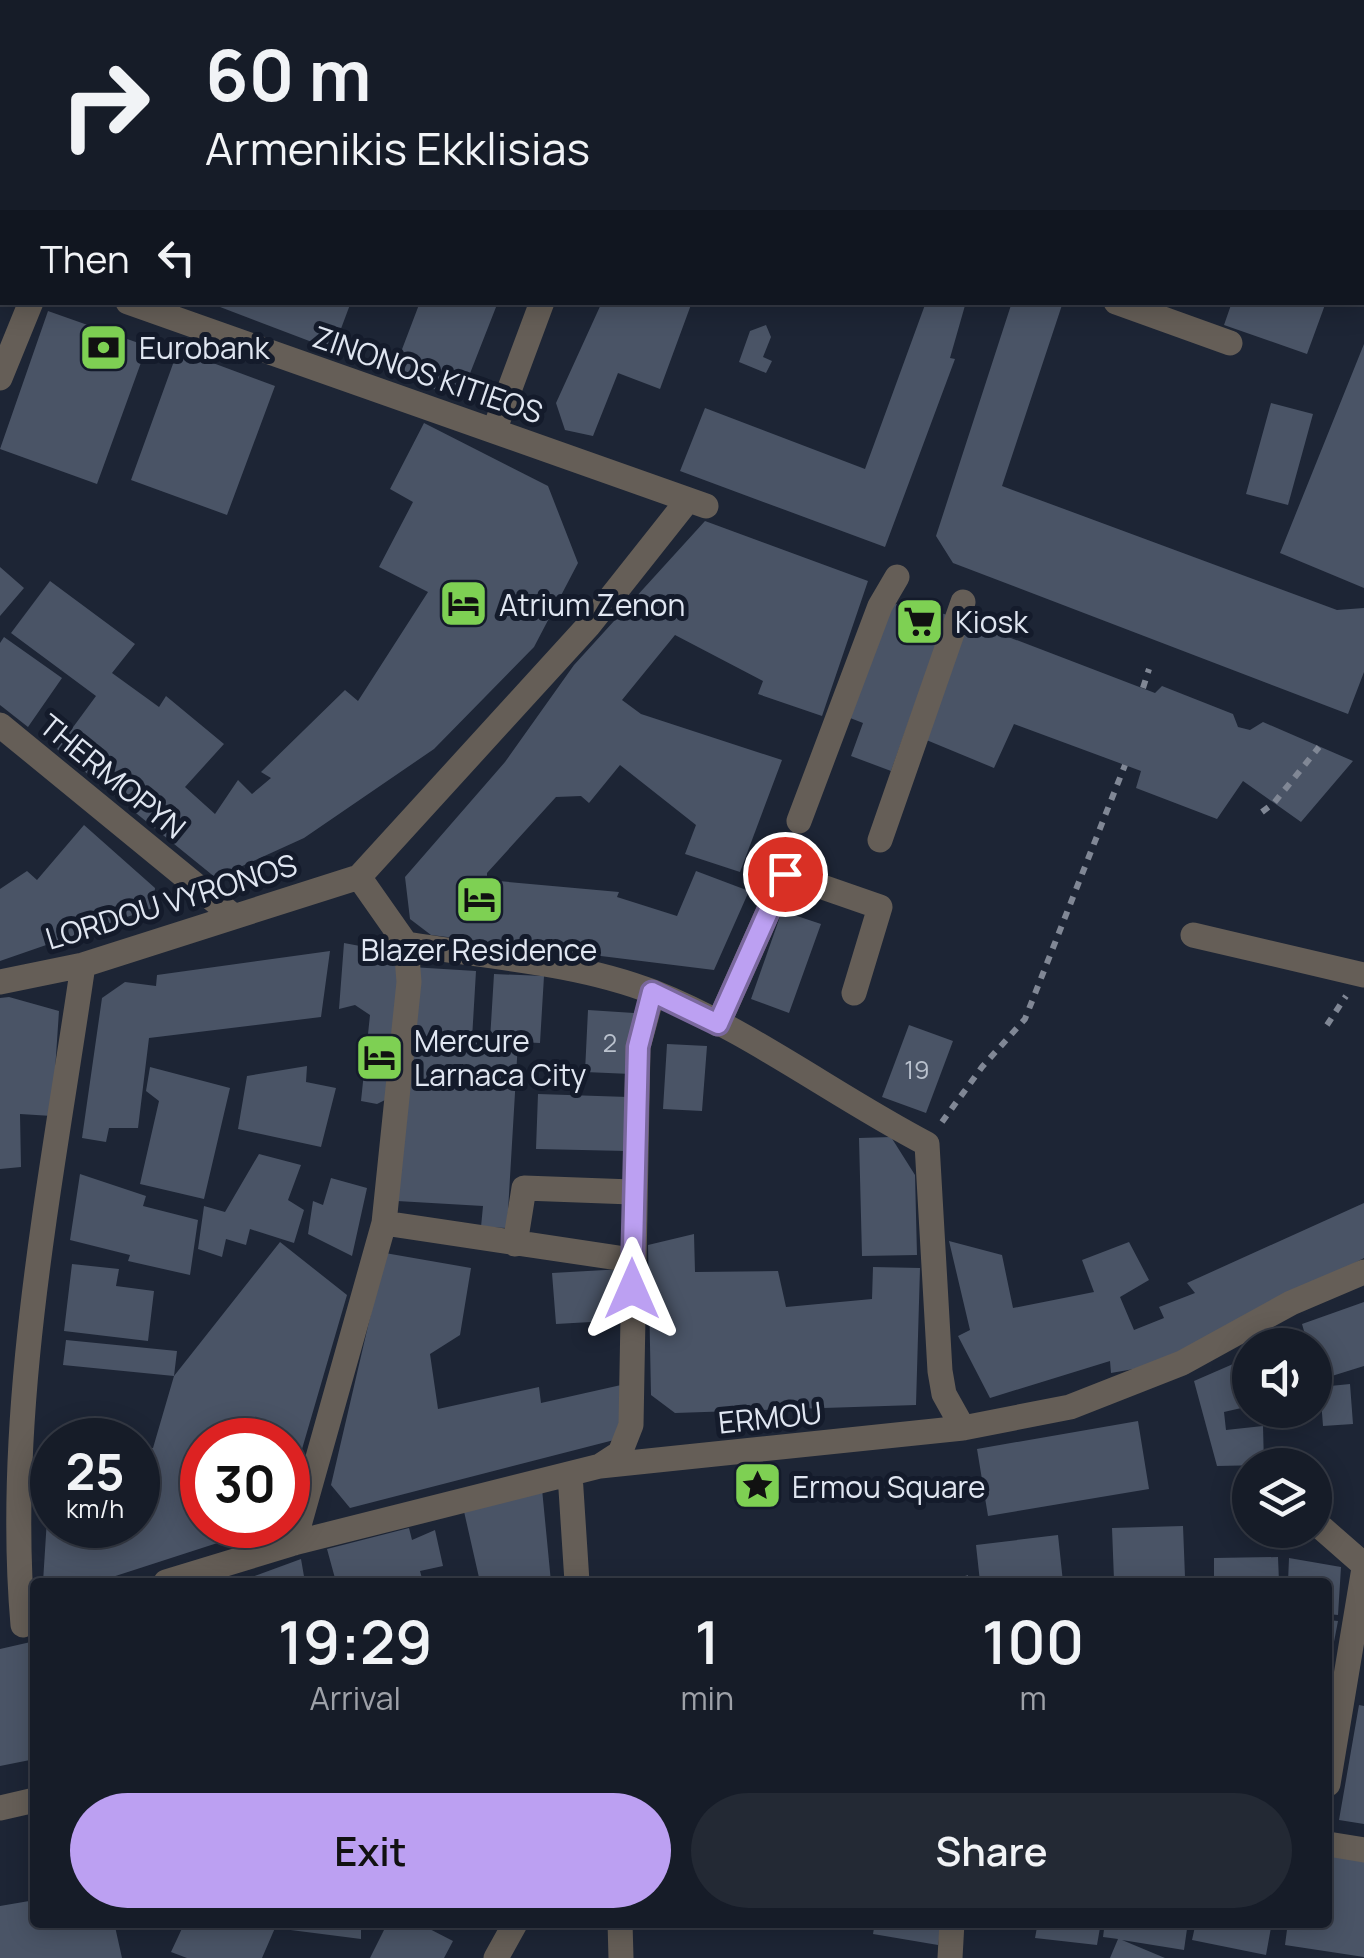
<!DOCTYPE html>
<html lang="en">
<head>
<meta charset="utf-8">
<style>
	:root { --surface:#161c28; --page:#232934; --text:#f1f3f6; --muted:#9ea1a8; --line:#353a45; --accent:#bca0f2 }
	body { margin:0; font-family:Manrope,sans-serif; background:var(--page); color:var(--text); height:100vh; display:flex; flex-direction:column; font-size:38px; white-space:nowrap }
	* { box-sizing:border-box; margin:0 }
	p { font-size:32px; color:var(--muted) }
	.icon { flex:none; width:55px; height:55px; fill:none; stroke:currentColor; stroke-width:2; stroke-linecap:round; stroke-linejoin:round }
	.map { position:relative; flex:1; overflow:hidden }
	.drawer { position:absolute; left:30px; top:1578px; width:1302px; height:350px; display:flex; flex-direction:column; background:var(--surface); border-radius:10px; box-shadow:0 5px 25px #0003,0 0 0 2px var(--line) }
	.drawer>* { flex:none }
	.hud { position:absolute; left:0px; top:0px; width:1365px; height:305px; box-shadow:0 5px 25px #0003,0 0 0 2px var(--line); background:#161c28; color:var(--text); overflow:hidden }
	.controls { position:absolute; left:1232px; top:1328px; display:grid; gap:20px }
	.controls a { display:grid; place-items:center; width:100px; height:100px; border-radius:50%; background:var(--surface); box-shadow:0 5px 25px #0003,0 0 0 2px var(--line); font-size:50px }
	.speed { position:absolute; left:30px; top:1418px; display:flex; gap:20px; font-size:50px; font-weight:700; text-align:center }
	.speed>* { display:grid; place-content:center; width:130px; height:130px; border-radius:50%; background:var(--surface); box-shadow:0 5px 25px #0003,0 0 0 2px var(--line); line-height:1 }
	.speed small { font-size:25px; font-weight:400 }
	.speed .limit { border:15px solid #d22; background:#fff; color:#111 }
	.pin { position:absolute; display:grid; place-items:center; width:85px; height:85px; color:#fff; margin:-42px; border:5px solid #fff; border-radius:50%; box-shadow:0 2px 10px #0007 }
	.me { position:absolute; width:110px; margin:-55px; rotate:0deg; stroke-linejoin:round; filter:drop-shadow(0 0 8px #0008) }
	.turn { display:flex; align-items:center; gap:35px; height:210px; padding:0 40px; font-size:45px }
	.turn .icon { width:130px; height:130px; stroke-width:2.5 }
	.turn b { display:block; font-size:70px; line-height:85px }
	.then { display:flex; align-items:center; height:95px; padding:0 40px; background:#0003; gap:20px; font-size:38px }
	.eta { display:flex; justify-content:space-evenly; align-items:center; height:170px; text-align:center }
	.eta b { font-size:60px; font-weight:600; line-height:70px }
	.cta { display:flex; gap:20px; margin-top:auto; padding:20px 40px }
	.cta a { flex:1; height:115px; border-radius:60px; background:var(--accent); color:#111; font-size:40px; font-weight:600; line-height:115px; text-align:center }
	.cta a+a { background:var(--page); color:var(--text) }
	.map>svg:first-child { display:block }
</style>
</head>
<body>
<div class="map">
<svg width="1364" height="1958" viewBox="0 0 1364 1958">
	<rect width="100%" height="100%" fill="#1d2535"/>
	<path fill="#4a5466" d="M207 302H351L333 350Z
		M420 302H498L460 399 393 373Z
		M602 302H692L660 389 618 373 593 436 565 430 556 403Z
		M926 302H966L950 358 955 359 885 547 680 471 705 408 865 469Z
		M1012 302H1063L1002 486 1337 610 1364 608V672L1348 714 953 563 936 536Z
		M1232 302H1326L1307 354 1224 325Z
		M48 311 147 346 97 484 0 449Z
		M766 325 771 337 763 357 772 361 766 373 739 362 750 331Z
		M1364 344V588L1280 553Z
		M178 350 275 386 227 515 131 480Z
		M1271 403 1313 414 1288 505 1246 494Z
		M424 423 548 486 578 563 534 647 434 749 304 838 216 878 57 749 96 696 11 633 50 581 135 644 112 673 159 707 166 696 224 744 185 787 215 814 238 780 252 794 271 778 261 772 345 690 358 701 428 592 379 567 413 502 390 489Z
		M705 521 868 581 822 716 758 694 763 681 675 635 622 700 641 714 782 760 740 872 685 854 696 825 620 765 589 803 581 796 556 797 487 873V880L619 892 617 897 677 916 696 871 749 891 714 970 431 935 410 919 405 877 505 762 574 665Z
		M0 567 24 588 0 616Z
		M906 601 947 615 891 771 851 756 863 723 845 716 883 608Z
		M964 620 1155 693 1162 686 1233 714 1238 727 1250 730 1263 722 1353 761 1301 822 1243 781 1217 819 1136 788 1141 771 1014 724 994 768 924 739Z
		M4 637 62 678 28 727 0 705V643Z
		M84 825 155 888 153 908 0 961V889L27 871 37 880Z
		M782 911 821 924 789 1013 751 999Z
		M344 943 392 952 401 971 389 1098 377 1104 361 1101 370 1015 355 1005 339 1009Z
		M330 951 321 1017 149 1038 138 1128H109L106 1142 82 1138 102 998 125 982 156 986 157 975Z
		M411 967 476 971 472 1039 490 1040 494 974 544 976 540 1043 518 1042 507 1228 481 1227 483 1206 397 1201Z
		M9 997 59 1011 52 1116 20 1114 21 1167 0 1169V998Z
		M588 1010 634 1013 631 1074 585 1072Z
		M909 1025 953 1041 926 1113 882 1097Z
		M667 1044 707 1046 702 1111 663 1109Z
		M307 1066 306 1082 336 1088 321 1147 238 1129 247 1076Z
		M150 1067 230 1088 204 1199 140 1184 159 1101 146 1091Z
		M538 1094 628 1097 627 1151 536 1149Z
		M891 1137 915 1175 917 1255 862 1256 859 1138Z
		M259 1154 301 1165 288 1200 304 1210 294 1243 250 1229 246 1245 226 1239 222 1257 198 1249 204 1206 225 1212Z
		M80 1174 146 1196 143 1206 198 1220 190 1275 128 1261 130 1255 70 1240Z
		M331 1178 367 1188 352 1256 308 1234 313 1201 323 1205Z
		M1364 1203V1258L1220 1335 1151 1366 1111 1373 1110 1361 990 1398 958 1336 970 1330 949 1241 1002 1255 1013 1308 1094 1292 1082 1260 1129 1242 1149 1280 1120 1297 1134 1330 1164 1318 1159 1307 1195 1293 1187 1283Z
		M694 1234 695 1272 778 1271 786 1307 872 1299 873 1267 920 1268 916 1405 675 1413 651 1395 648 1245Z
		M280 1242 347 1295 288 1497V1440H202V1525H265L261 1529 97 1582H43L50 1471 52 1525H138V1447L153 1448 174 1376 63 1365 66 1340 177 1351 174 1376Z
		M385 1253 471 1268 460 1335 430 1354 438 1409 539 1387 541 1403 630 1383 618 1439 350 1508 331 1485Z
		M72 1264 119 1269 116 1286 154 1291 148 1341 64 1331Z
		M623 1269 626 1320 556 1324 552 1273Z
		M1364 1302V1366L1319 1380 1315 1345H1308L1302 1324Z
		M1240 1361 1250 1406 1224 1412 1226 1430 1263 1426 1264 1465 1217 1466 1194 1381Z
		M1350 1384 1353 1424 1323 1426 1320 1387Z
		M1138 1421 1149 1489 988 1516 977 1449Z
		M542 1489 551 1582H480L463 1507Z
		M1183 1526 1185 1577 1114 1580 1112 1528Z
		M409 1528 412 1540 435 1530 443 1566 420 1571 423 1582H336L327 1549Z
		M1058 1535 1063 1582H980L976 1545Z
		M1278 1557 1279 1582H1214V1558Z
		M1289 1558 1341 1567 1338 1615 1328 1614V1582H1288Z
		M301 1559 305 1582H238Z
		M1328 1620 1338 1621 1329 1668H1328Z
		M35 1641V1759L0 1766V1649Z
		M1359 1705 1364 1706V1824L1339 1820Z
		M1328 1850 1364 1856V1957L1285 1945 1288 1922H1328Z
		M35 1900V1922H114L122 1958H0V1906Z
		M185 1922H361V1939L275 1928 262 1958H187L171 1952Z
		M388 1922H416L453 1941 444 1958H370Z
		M875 1922H942L938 1945 873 1934Z
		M1038 1922H1101L1097 1945 1035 1938Z
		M1105 1922H1188L1184 1950 1122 1940 1165 1958H1110L1118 1939 1103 1937Z
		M1196 1922H1272L1266 1955 1192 1940Z"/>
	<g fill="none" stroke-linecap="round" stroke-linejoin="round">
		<path stroke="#808795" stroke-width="6" stroke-dasharray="8 8" stroke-linecap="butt" d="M11 0 17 2
			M935 0 942 2
			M665 2 666 0
			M1340 2 1341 0
			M1362 153H1364
			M1143 688 1149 669
			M1262 812 1274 803 1319 747
			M1327 1025 1346 996
			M942 1122 982 1067 1025 1019 1125 765
			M965 1576 966 1582"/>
		<path stroke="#655e57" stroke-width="25" d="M121 2V0
			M1098 2 1099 0
			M0 255 2 256
			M128 302 706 506
			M1116 302 1230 343
			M0 378 31 302
			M494 431 542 302
			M0 725 232 915
			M799 821 880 606 897 577
			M880 840 963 602
			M359 877 406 944C487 957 576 962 653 992 749 1030 835 1096 927 1144L940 1371 944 1394 963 1428
			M1193 935 1364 975
			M0 982 83 965 359 877 589 625 688 500
			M718 1024 785 874 880 907 854 993
			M384 1223 632 1260
			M515 1244 524 1188 632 1192
			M600 1466 620 1453 631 1425 638 1047 653 992
			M570 1474 577 1582
			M1315 1522 1364 1565
			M294 1543 384 1223 409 982 406 944
			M166 1582 294 1543 600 1466 963 1428 1070 1407 1182 1363 1291 1303 1364 1272
			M23 1625C4 1409 52 1179 83 965
			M1328 1784 1364 1568
			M0 1808 35 1800
			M1328 1844 1364 1850
			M620 1922 621 1958
			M496 1958 516 1922
			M950 1958 952 1922"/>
	</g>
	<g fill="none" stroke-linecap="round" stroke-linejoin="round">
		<defs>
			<path id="route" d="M632 1289 638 1047 652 992 718 1024 785 874"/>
		</defs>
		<use href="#route" stroke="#7a689d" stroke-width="25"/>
		<use href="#route" stroke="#bca0f2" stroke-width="18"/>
	</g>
	<defs>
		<symbol id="bank-square" viewBox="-11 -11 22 22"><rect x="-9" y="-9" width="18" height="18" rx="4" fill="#7ed053" stroke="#141b2b"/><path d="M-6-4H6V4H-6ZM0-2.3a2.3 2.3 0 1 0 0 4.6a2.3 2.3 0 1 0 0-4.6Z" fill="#111"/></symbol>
		<symbol id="hotel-square" viewBox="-11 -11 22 22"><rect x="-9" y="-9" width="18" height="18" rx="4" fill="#7ed053" stroke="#141b2b"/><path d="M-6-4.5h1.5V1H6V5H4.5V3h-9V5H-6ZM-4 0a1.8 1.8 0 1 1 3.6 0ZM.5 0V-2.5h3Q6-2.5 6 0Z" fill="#111"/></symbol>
		<symbol id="supermarket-square" viewBox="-11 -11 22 22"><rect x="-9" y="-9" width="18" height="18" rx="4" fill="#7ed053" stroke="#141b2b"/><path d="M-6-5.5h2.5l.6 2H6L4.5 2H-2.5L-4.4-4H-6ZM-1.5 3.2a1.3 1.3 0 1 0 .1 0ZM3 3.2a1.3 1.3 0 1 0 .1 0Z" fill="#111"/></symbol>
		<symbol id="sight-square" viewBox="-11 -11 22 22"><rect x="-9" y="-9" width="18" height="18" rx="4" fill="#7ed053" stroke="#141b2b"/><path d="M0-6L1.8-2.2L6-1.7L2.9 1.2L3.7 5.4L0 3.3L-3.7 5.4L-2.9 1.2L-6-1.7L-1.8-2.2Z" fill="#111"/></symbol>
	</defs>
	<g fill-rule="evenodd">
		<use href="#bank-square" x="76" y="320" width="55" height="55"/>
		<use href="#hotel-square" x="436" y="576" width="55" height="55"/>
		<use href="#supermarket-square" x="892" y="594" width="55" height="55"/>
		<use href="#hotel-square" x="452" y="872" width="55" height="55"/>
		<use href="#hotel-square" x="352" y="1030" width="55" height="55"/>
		<use href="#sight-square" x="730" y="1458" width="55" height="55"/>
	</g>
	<g text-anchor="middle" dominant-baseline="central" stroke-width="10" stroke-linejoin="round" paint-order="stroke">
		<g font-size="25" fill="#bac2ce">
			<text x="610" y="1042">2</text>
			<text x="917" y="1069">19</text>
		</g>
		<g font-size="30" fill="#e0e6f1" stroke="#141b2b" text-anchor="start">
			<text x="139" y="347">Eurobank</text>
			<text x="499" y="604">Atrium Zenon</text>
			<text x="955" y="621">Kiosk</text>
			<text x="479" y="949" text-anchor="middle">Blazer Residence</text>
			<text x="414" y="1040">Mercure<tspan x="414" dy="34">Larnaca City</tspan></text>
			<text x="792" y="1486">Ermou Square</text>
		</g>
		<g font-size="30" fill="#e0e6f1" stroke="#141b2b">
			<text transform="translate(428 374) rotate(19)">ZINONOS KITIEOS</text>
			<text transform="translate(113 776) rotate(39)">THERMOPYN</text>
			<text transform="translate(171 901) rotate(-17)">LORDOU VYRONOS</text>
			<text transform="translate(770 1417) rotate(-6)">ERMOU</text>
		</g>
	</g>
</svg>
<div class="controls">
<a><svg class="icon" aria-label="sound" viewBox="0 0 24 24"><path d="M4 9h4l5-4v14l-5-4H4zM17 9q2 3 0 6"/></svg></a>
<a><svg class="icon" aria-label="layers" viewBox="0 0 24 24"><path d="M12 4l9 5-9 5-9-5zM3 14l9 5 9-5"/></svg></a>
</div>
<div class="speed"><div>25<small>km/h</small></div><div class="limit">30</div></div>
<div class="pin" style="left:785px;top:874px;background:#d93025"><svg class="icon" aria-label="arrive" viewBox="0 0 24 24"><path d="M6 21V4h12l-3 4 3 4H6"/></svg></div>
<svg class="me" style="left:632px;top:1289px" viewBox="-20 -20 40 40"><path d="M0-17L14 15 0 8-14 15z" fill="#bca0f2" stroke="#fff" stroke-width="4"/></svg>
<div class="hud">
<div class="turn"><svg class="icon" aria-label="right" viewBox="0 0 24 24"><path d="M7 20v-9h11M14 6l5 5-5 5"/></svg><div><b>60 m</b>Armenikis Ekklisias</div></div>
<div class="then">Then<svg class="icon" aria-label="left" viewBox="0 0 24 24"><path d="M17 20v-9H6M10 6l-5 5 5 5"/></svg></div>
</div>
<section class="drawer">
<div class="eta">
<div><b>19:29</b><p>Arrival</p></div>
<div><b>1</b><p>min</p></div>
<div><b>100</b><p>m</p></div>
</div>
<div class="cta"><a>Exit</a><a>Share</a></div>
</section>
</div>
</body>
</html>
